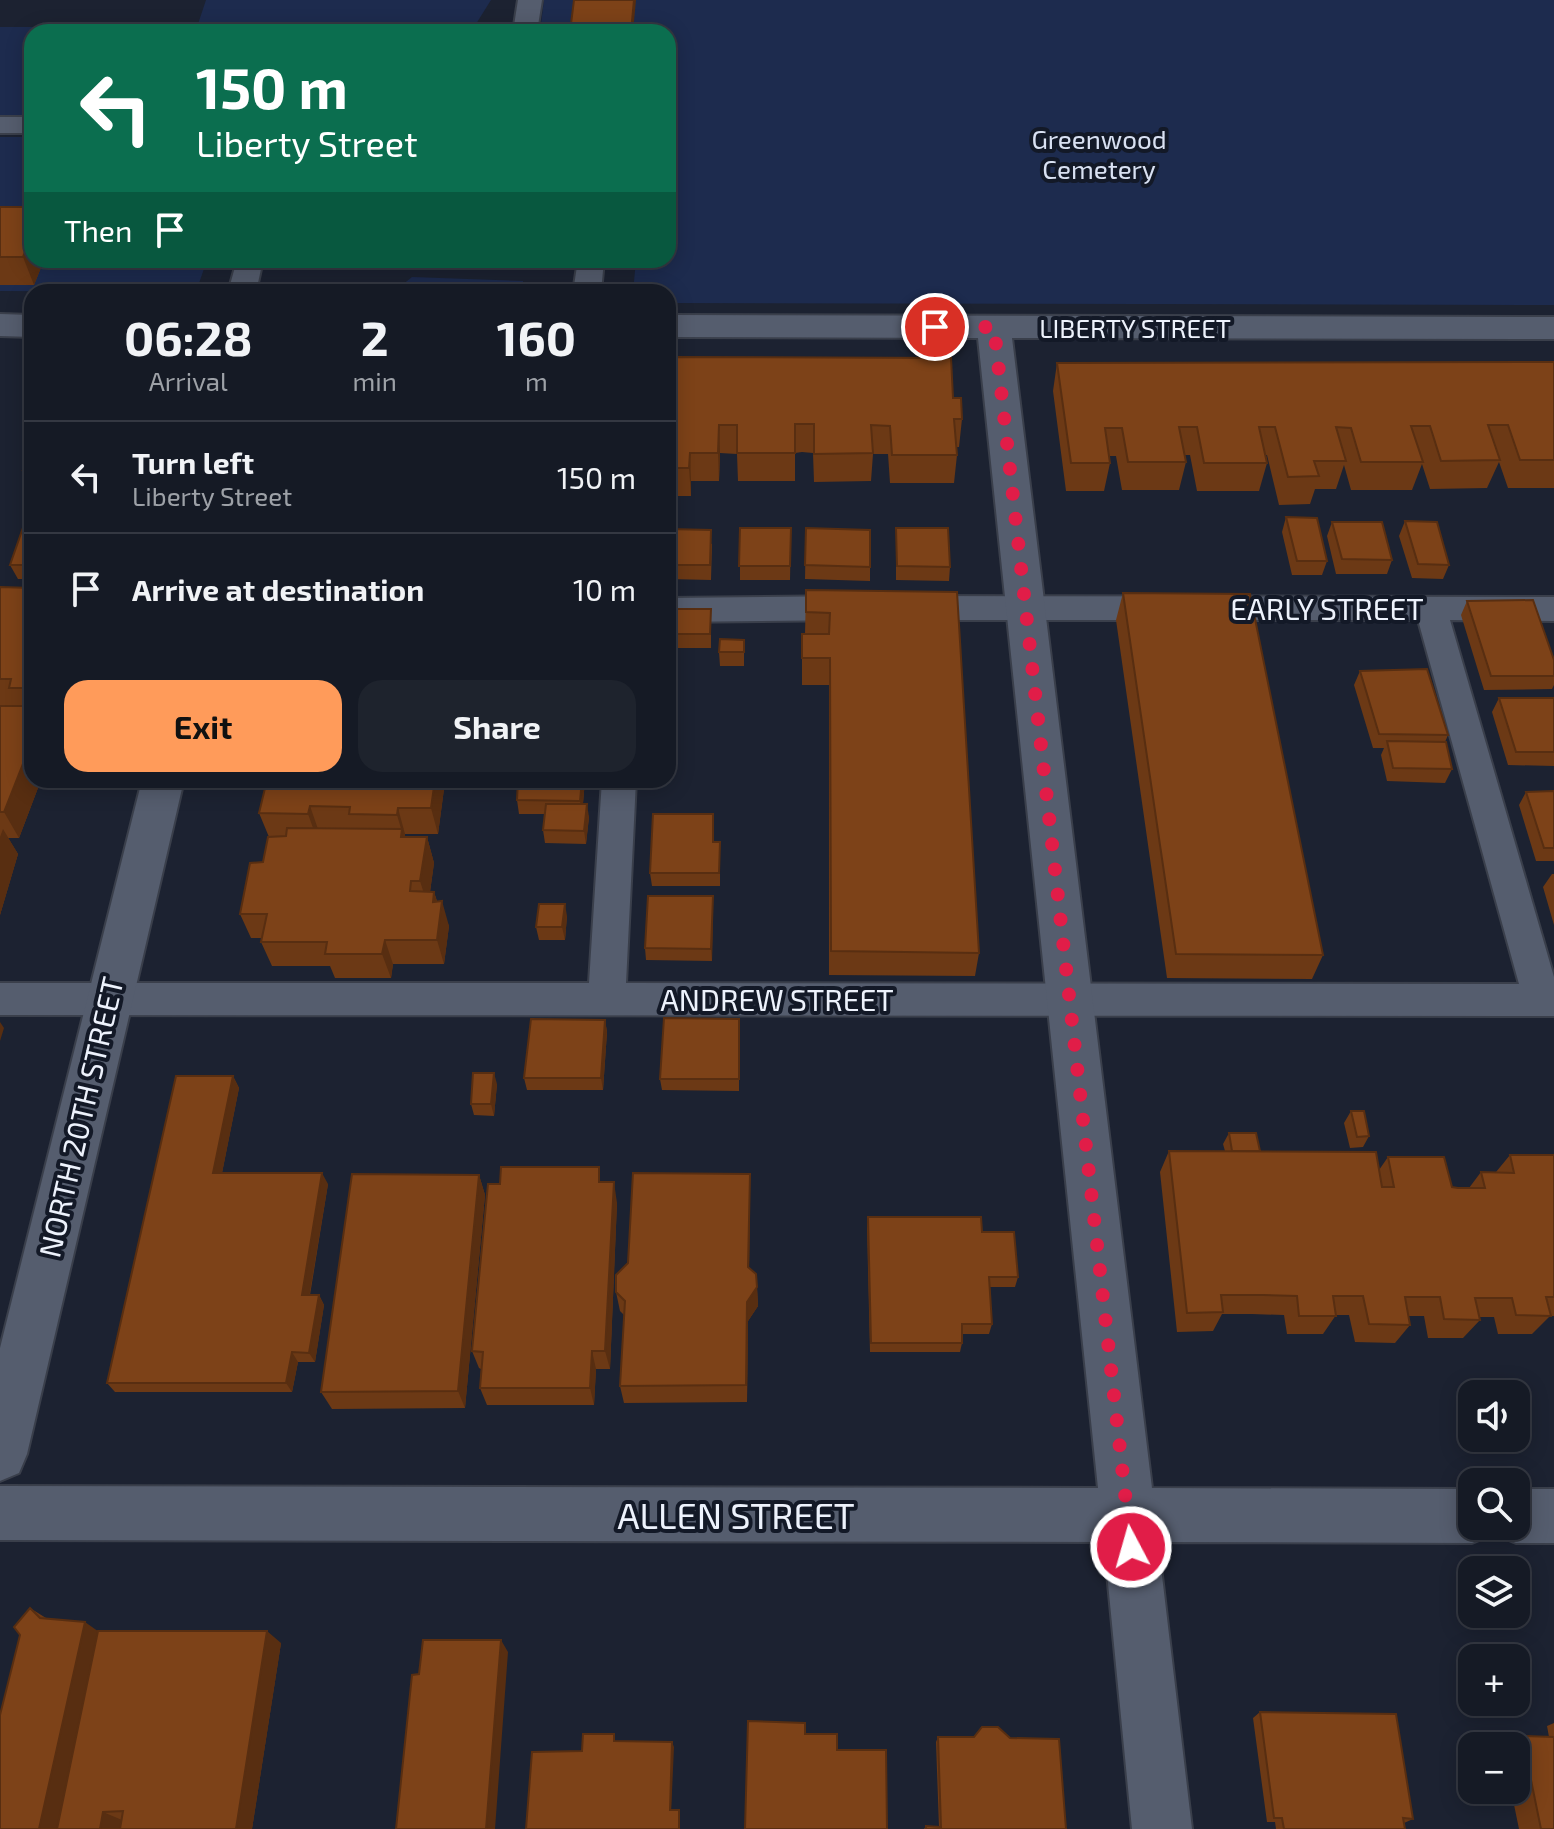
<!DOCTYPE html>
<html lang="en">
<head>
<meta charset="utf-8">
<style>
	:root { --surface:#151a25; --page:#1e232d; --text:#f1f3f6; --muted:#9da1a7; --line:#343842; --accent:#ff9b5a }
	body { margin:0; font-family:"Exo 2",sans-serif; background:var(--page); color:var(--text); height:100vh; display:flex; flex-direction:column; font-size:30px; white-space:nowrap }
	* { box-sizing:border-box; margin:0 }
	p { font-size:26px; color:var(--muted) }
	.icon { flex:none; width:44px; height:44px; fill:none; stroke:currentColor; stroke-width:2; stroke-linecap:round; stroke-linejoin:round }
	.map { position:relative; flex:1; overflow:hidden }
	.sheet { position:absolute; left:24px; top:284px; width:652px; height:504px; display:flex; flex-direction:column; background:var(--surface); border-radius:24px; box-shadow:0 4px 20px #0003,0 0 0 2px var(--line) }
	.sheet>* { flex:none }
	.hud { position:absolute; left:24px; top:24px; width:652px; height:244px; border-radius:24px; box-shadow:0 4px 20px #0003,0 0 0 2px var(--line); background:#0b6e4f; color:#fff; overflow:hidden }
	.tools { position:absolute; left:1458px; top:1380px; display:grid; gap:16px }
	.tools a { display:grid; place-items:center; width:72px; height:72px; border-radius:16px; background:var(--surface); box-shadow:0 4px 20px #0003,0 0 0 2px var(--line); font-size:40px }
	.pin { position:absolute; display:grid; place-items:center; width:68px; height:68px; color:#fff; margin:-34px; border:4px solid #fff; border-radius:50%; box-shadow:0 2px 8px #0007 }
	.me { position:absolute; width:88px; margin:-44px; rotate:354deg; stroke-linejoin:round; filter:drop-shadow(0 0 6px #0008) }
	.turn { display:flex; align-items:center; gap:28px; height:168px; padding:0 40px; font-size:36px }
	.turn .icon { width:104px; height:104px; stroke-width:2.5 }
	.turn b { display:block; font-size:56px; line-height:68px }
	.then { display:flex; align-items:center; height:76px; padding:0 40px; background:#0003; gap:16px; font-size:30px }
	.eta { display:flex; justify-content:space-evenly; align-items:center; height:136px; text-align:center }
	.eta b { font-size:48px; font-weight:700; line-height:56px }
	.action { display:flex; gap:16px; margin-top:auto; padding:16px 40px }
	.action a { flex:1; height:92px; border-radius:24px; background:var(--accent); color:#111; font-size:32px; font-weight:700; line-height:92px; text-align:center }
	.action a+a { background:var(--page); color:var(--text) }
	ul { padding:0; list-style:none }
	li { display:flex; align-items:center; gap:24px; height:112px; padding:0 40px; border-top:2px solid var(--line) }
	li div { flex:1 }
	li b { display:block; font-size:30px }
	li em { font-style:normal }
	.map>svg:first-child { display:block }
</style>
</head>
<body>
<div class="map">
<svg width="1554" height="1829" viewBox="0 0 1554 1829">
	<rect width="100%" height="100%" fill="#1c2231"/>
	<path fill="#1d2b4e" d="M206 0H491L471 32H32V118L0 117V27H197Z
		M544 0H1554V305L668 303V292H633L636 260H668V32H540Z
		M0 137H32V260H207L196 292 0 291Z
		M412 277 523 281 524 292 396 290Z"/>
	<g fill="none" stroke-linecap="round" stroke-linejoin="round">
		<defs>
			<path id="service" d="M518 0H542L537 32H513Z
				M0 117H32V133H0Z
				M237 260H263L256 292H228Z
				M578 260H604L601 292H573Z
				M854 596 865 600 870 608 865 616 854 620 668 622V598Z
				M910 596 1554 597V621L1450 620 1554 977V1016L0 1015V983H589L602 780H636L626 983 1519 984 1418 620H910L899 616 894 608 899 600Z"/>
			<path id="minor" d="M0 314 32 315V337L0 336Z
				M668 315 1554 317V339L1012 338 1152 1488 1472 1489V1526H1516V1489H1554V1543H1516L1497 1535 1494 1528 1491 1535 1472 1543 1158 1542 1192 1829H1132L1104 1542 0 1540V1486L1098 1488 978 338 668 337Z
				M142 780H184L27 1454 19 1473 0 1481V1348Z"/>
		</defs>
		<use href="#service" stroke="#3a3f4b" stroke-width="4"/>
		<use href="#minor" stroke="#3a3f4b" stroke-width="4"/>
		<use href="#service" fill="#555d6e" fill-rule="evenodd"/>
		<use href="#minor" fill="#555d6e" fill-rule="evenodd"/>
	</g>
	<path fill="#6c3915" d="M0 207 32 260H44L34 285H0Z
		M668 357 953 398 962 419 959 447H957V455L954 483H890L888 454H873L871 481 814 482 813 453 802 452 795 453V481H738L737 454 720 453 719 481H691V496H668Z
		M1554 362V488H1508L1499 462 1487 488 1430 489 1422 464 1412 490H1351L1344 465 1336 489H1315L1310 504 1279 505 1267 455H1266L1267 463 1259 491H1197L1190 455H1185L1186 462 1179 490H1122L1116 456H1109L1110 463 1104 491H1066L1053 391 1057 363Z
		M32 446V489L23 470Z
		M1286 517 1327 561 1322 575H1292L1282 532Z
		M1405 521 1449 565 1443 579 1412 578 1399 536Z
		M32 522V579H18L10 565Z
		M1332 522 1392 560 1387 574H1336L1327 536Z
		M740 528H791L790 580H740Z
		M806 528 870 567V581L805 579Z
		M896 528 950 567 949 581 896 580Z
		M668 529 712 544 711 580 668 579Z
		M0 587 32 588V780H41L19 838H8L18 854 0 915Z
		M806 590 957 592 979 953 975 976 829 975V685H802V634H805Z
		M1123 593 1323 955 1312 979 1167 978 1116 620Z
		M1467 601 1554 660V685L1552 689 1484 690 1461 615Z
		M668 609H711V648H668Z
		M744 640V666H720L719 652Z
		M1360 671 1448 735 1445 742 1452 769 1445 783 1387 781 1381 755 1384 748H1373L1354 685Z
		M1499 698H1554V766L1508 765 1492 712Z
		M267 780H442L444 789 438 834H405V837H427L434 863 430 892H434L437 901 449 926 444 964H393L391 978H335L330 966H272L261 942 262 938H251L240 914 263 862 269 837 259 813Z
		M585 780 583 804 589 817 586 844 545 843 543 830 545 814H519L517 800Z
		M1554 791V861H1536L1519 805 1526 792Z
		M720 855V886H652L650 873Z
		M1552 874H1554V925L1543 887Z
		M713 896 712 961 646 960 645 948Z
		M567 916 565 940H539L536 927Z
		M739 1019V1091L662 1090 660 1079Z
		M605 1020 607 1032 603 1090H527L524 1078Z
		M233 1076 239 1088 222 1173 328 1184 310 1295H319L324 1305 315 1362H298L292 1392H115L107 1383Z
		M497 1084 494 1116 474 1115 471 1104Z
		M1351 1111 1369 1136 1363 1147 1350 1148 1344 1123Z
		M1229 1133 1260 1151 1379 1170 1388 1157 1452 1187 1469 1188 1481 1172H1496L1510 1155H1554V1316H1550L1532 1334H1498L1494 1317H1479L1480 1320 1463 1338H1428L1424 1316H1408L1410 1325 1395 1343 1355 1342 1349 1315H1336L1323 1334H1287L1284 1315 1252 1314H1222L1213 1331 1177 1332 1160 1172 1169 1151H1225L1223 1144Z
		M479 1175 485 1195 465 1408 332 1409 321 1392Z
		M602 1182 617 1203 610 1369H596L594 1405H487L480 1388 481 1369 479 1368 472 1351Z
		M750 1195 749 1268 757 1287 758 1306 748 1321 747 1402 624 1403 620 1386 624 1315 620 1311 616 1292Z
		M868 1217 982 1232 1018 1277 1015 1287H990L992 1324 989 1334H962V1343L960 1352H870L867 1228Z
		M30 1608 46 1618 98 1631 281 1643 252 1829H0Z
		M1260 1712 1413 1819 1404 1823 1405 1829H1276L1275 1822H1267L1253 1718Z
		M1554 1723V1829H1519L1511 1790H1516V1746H1502L1522 1736 1549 1737 1547 1726Z
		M938 1737 1066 1829H924L926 1826 939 1827 936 1742Z"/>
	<path fill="#582e11" d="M634 0H636L633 32H631Z
		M32 233V260H44L34 285 23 257Z
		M719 425 720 453 719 481 718 453Z
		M690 453 691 481V496L689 468Z
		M32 721V780H41L19 838 4 812Z
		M435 780H442L444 789 438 834 431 808Z
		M582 780H585L582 814 580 801Z
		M587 804 589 817 586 844 584 831Z
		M310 806 319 832 317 839 308 814Z
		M398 808 405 834V838L401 837 402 832 397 815Z
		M3 829 18 854 0 915V837Z
		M427 837 434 863 428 906 420 881Z
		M434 892 441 914 442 901 449 926 444 964 437 940 433 902Z
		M713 896V909L712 961 711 949Z
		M565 904 567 916 565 940 562 927Z
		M385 940 393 964 391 978 382 954Z
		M605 1020 607 1032 603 1090 601 1078Z
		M0 1022 4 1028 0 1041Z
		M494 1073 497 1084 494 1116 491 1104Z
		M233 1076 239 1088 220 1183 213 1173Z
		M322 1173 328 1184 308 1304 302 1295Z
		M750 1174V1195L749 1287 748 1267Z
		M479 1175 485 1195 465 1408 458 1391Z
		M614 1182 617 1203 610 1369 605 1351Z
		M757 1287 758 1306 748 1321 747 1402V1302Z
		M319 1295 324 1305 315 1362 309 1353Z
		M592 1351 596 1369 594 1405 590 1388Z
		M292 1352 298 1362 292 1392 286 1383Z
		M85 1622 116 1644 77 1829H39Z
		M267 1631 281 1643 252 1829H236Z
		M501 1640 508 1652 495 1829H486Z
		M672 1742 674 1747 671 1814 670 1810Z
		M103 1812 122 1820 120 1829H100Z"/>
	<path fill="#7d4218" stroke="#582e11" stroke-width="2" d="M574 0H634L631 32H570Z
		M0 207H32V233L23 257H0Z
		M668 357 951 358 953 398H961L962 419H954L957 455H892L890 426 871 425 873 453 814 454V424H795V453H737V425H719L718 453H690L689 468H668Z
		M1554 362V460H1520L1508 425H1488L1500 460 1441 461 1430 426H1411L1423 462H1361L1351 428 1336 427 1346 461H1314L1319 476 1288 477 1275 427H1259L1267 463H1204L1197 427H1179L1186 462H1128L1122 428H1105L1110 463H1071L1057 363Z
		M32 446V470H23Z
		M1286 517 1317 518 1327 561H1297Z
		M1405 521 1437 522 1449 565 1418 564Z
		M25 522H32V565H10Z
		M1332 522H1382L1392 560 1342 559Z
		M740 528H791L790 566H739Z
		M806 528 870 530V567L805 565Z
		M896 528H948L950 567 897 566Z
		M668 529 711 530 710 565H668Z
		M0 587 32 588V688H9L11 679H0Z
		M806 590 957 592 979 953 831 951 830 658H802V634H829L830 613 806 612Z
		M1123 593 1250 594 1323 955 1176 954Z
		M1533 600 1554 660V676H1491L1467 601Z
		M668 609H711L710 634H668Z
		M720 639 744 640V652H719Z
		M1427 669 1448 735 1379 734 1360 671Z
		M1499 698H1554V752H1516Z
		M0 706H32V721L28 734H32V741L4 812H0Z
		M1387 741 1446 742 1452 769 1393 768Z
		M267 780H435L431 808H398L397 815 349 814 350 807 310 806 308 814 259 813Z
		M518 780H582L580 801 517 800Z
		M1554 791V848H1544L1526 792Z
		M546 804H587L584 831 543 830Z
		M653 814H713V842H720L719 873H650Z
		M287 828 402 829 401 837H427L420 881H411L410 891 434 892 433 902 442 901 437 940H385L382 954H325L327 942H261L267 914H240L250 863 263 862 268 837 286 836Z
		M648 896H713L711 949 645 948Z
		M539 904H565L562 927H536Z
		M664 1018 739 1019V1079H660Z
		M531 1019 605 1020 601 1078H524Z
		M473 1073H494L491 1104H471Z
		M176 1076H233L213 1173H322L302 1295H319L309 1353 292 1352 286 1383H107Z
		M1351 1111H1364L1369 1136 1357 1137Z
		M1229 1133H1256L1260 1151H1232Z
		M1169 1151 1376 1152 1382 1187H1394L1388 1157H1444L1452 1187 1458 1188H1485L1481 1172 1514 1173 1510 1155H1554V1297H1546L1551 1316 1516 1315 1512 1298H1475L1480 1320 1444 1319 1440 1297H1405L1410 1325 1369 1324 1363 1296H1333L1336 1316H1299L1297 1296 1263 1295H1221L1223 1312 1187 1313Z
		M501 1167H599V1182H614L605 1351H592L590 1388H480L483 1352 472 1351 488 1184H500Z
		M633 1173 750 1174 748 1267 756 1274 757 1287 747 1302 746 1385 620 1386 625 1301 616 1292V1275L628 1263Z
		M352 1174 479 1175 458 1391 321 1392Z
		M868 1217H981L982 1232H1014L1018 1277H989L992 1324H962V1343H871Z
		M30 1608 40 1618 85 1622 39 1829H0V1715L20 1635 14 1627Z
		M98 1631H267L236 1829H120L123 1811 103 1812 100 1829H57Z
		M423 1640H501L486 1829H396L412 1675 419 1674Z
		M1260 1712 1396 1714 1413 1819 1403 1818 1405 1829H1284L1282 1818H1274Z
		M748 1721 805 1723V1734H837V1750H886L887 1829H745Z
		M982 1727H998L1010 1738 1059 1739 1066 1829H926V1826L941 1827 938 1737H974Z
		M583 1734H614V1741L672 1742 670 1810H679V1829H526L532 1752 582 1751Z
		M1522 1736 1554 1737V1829H1541Z"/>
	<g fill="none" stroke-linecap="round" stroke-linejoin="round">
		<path stroke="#e11d48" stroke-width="14" stroke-dasharray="0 25.2" d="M935 327H994L1131 1547"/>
	</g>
	<g text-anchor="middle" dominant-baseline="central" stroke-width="8" stroke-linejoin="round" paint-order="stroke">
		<g font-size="26" fill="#d9e1f2" stroke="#131927">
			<text x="1099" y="138">Greenwood<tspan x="1099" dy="30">Cemetery</tspan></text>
		</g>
		<g font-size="26" fill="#edf2fc" stroke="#131927">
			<text x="1135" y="327">LIBERTY STREET</text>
		</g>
		<g font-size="30" fill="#edf2fc" stroke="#131927">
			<text x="1327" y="608">EARLY STREET</text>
			<text x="777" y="999">ANDREW STREET</text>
			<text transform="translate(80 1117) rotate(-77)">NORTH 20TH STREET</text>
		</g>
		<g font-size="36" fill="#edf2fc" stroke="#131927">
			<text x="736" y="1514">ALLEN STREET</text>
		</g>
	</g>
</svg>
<div class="tools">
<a><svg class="icon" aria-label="sound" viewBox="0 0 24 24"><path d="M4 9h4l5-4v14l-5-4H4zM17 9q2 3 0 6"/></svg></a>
<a><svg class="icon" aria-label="search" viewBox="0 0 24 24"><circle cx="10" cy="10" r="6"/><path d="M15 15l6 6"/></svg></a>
<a><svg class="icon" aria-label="layers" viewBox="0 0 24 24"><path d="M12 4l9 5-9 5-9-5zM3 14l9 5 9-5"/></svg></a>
<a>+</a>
<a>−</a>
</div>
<div class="pin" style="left:935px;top:327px;background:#d93025"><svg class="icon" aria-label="arrive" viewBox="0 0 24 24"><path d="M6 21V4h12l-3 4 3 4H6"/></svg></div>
<svg class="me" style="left:1131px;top:1547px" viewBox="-20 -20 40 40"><circle r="17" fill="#e11d48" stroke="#fff" stroke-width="3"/><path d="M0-11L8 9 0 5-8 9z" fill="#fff"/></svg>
<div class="hud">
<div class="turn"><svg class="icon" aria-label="left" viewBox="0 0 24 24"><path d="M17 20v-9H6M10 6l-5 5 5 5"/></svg><div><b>150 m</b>Liberty Street</div></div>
<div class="then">Then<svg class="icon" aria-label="arrive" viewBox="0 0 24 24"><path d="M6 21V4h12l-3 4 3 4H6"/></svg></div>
</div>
<section class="sheet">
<div class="eta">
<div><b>06:28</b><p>Arrival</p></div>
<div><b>2</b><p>min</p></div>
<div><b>160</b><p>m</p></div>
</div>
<ul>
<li><svg class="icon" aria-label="left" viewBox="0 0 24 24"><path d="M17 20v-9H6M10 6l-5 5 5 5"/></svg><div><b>Turn left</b><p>Liberty Street</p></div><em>150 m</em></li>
<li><svg class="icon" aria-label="arrive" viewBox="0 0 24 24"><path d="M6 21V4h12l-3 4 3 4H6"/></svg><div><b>Arrive at destination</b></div><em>10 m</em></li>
</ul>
<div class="action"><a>Exit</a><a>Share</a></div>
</section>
</div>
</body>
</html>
